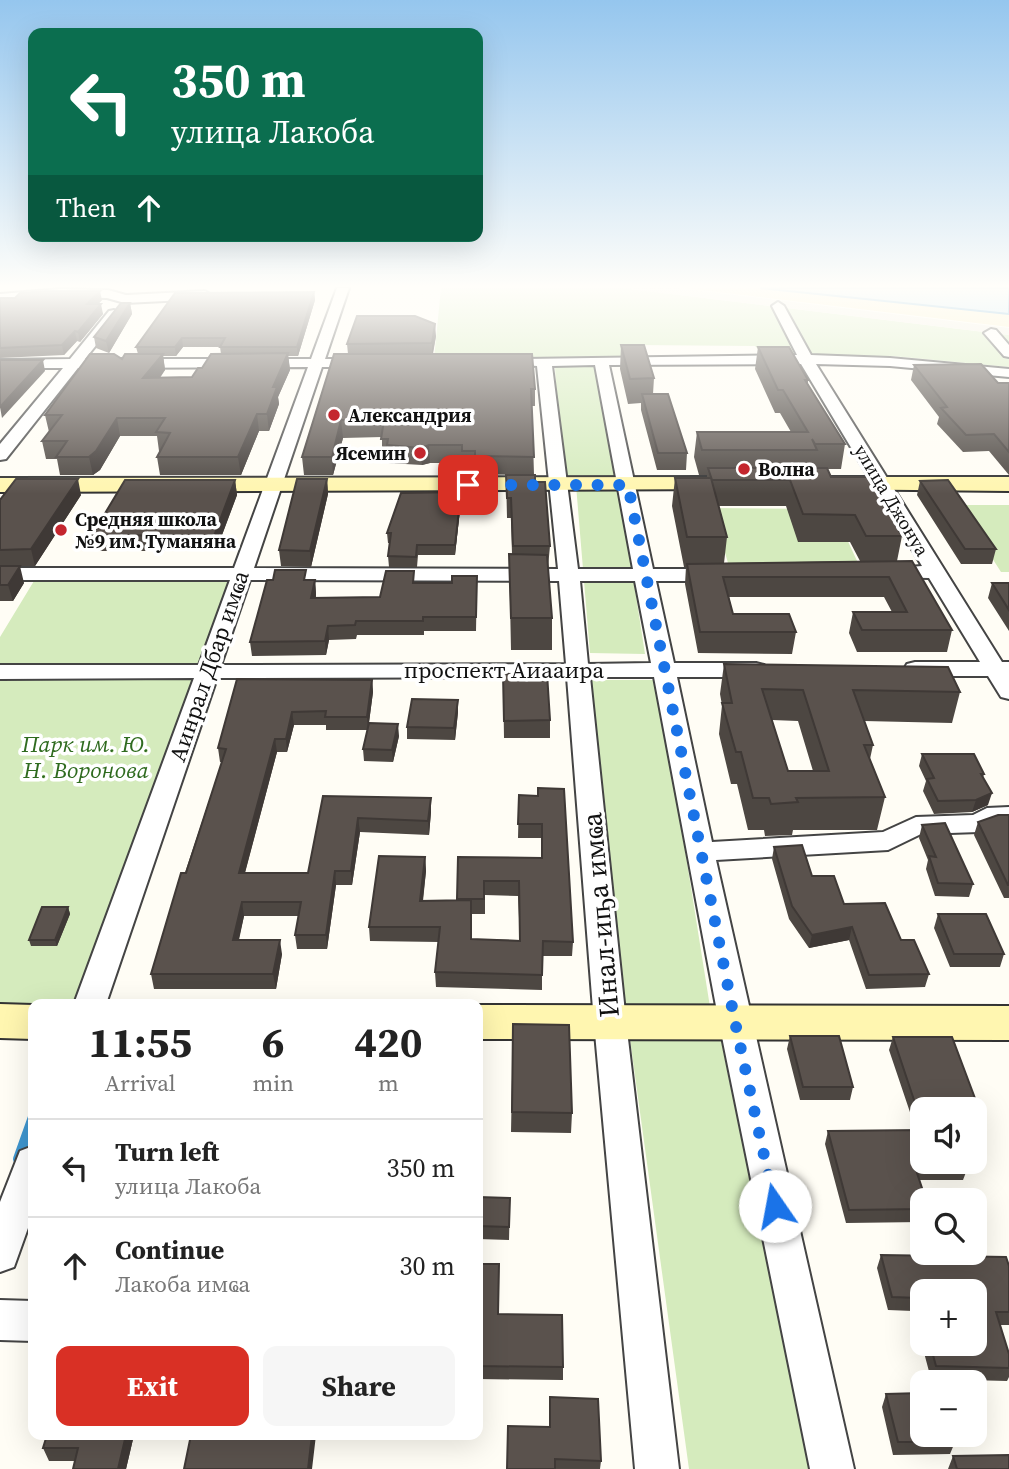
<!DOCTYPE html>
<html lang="en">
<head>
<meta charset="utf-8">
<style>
	:root { --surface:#fff; --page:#f6f6f6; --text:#222; --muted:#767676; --line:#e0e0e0; --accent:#d93025 }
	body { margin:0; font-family:"Source Serif 4",serif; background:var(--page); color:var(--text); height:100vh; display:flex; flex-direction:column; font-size:26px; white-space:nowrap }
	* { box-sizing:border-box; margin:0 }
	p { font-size:23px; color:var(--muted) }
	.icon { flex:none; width:38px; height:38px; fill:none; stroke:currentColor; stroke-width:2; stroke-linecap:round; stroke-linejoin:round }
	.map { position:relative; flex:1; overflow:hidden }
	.panel { position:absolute; left:28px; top:999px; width:455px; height:441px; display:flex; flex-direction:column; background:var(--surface); border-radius:14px; box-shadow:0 7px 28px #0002 }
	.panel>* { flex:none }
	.top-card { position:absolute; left:28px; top:28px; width:455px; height:214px; border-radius:14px; box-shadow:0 7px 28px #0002; background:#0b6e4f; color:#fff; overflow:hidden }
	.controls { position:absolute; left:910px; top:1097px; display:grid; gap:14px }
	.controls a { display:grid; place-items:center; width:77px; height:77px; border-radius:14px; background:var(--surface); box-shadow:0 7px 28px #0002; font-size:35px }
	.pin { position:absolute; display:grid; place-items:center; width:60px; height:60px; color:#fff; margin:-30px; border-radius:14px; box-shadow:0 4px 10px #0006 }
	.me { position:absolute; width:77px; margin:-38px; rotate:348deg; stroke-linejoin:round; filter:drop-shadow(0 0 5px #0008) }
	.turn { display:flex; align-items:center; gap:24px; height:147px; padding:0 28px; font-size:32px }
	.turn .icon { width:91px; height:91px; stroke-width:2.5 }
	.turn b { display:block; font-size:49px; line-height:60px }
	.then { display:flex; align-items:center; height:66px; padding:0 28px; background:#0003; gap:14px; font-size:26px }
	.eta { display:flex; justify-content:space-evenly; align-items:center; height:119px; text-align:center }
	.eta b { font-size:42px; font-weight:700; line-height:49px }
	.button { display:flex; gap:14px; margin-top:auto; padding:14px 28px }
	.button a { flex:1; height:80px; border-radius:14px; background:var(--accent); color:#fff; font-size:28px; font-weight:700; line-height:80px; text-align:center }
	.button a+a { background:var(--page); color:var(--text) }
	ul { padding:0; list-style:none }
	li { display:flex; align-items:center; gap:21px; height:98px; padding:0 28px; border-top:2px solid var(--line) }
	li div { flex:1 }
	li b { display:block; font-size:26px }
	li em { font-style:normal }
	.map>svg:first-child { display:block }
</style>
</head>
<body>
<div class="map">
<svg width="1009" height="1469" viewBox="0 0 1009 1469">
	<rect width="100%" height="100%" fill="#fffdf5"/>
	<path fill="#d5ebbd" d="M441 288H622L1009 335V367L892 356 765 357 755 346 635 345 634 358 434 359Z
		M555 366H597L616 476H561Z
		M576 485 619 486 645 654 590 653Z
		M958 505H1009V572H1001Z
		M712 508 833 509 858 563H728Z
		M37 576 233 577 199 667 0 666V637Z
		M208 671 90 1004H33V1021H0V672Z
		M589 680H658L710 1007 615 1006Z
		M719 1031 810 1469H689L629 1032Z"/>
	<path fill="#fbeec1" d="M684 288H760L925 306 1009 313V327Z"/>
	<path fill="#f1ede2" d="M622 288H676L801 303 1009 328V335Z"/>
	<path fill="#b9e0f7" stroke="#3f96cf" stroke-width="2" d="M760 288H1009V314Z"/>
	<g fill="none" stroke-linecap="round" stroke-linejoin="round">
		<path stroke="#3f96cf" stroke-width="10" d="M18 1159 33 1117"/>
		<defs>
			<path id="street" d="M337 288H349L325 359H363L370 363 363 367H322L254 568 558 569 537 366 524 365 522 362 524 359 797 355 772 306 778 302 784 306 811 355 890 358 1009 369V377L890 366 816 364 1002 662H1009V699L1001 697 988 676H915L907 674 904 669 907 664 915 662H980L929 578 881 577 878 573 881 569 922 566 801 364 609 365 653 569H719L726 571 729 575 726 579 719 581H656L674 663H756L764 665 767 670 764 675 756 677H677L712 842 883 832 916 817 973 815 987 808 1009 807V825H994L979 832 921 834 888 850 716 860 854 1469H810L719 1022 654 677H590L626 1022 679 1469H635L594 1022 567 677 217 678 106 1004H74L194 678 0 679V665H199L230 580H0V568H234L308 367 78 368 6 459 0 460V444L63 368H0V360L70 359 109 311 114 310 121 314 85 359H311ZM595 365 633 569H578L552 366ZM250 580 559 581 566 664 221 665ZM580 581H635L651 663 588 664Z
				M60 289 108 290 126 295 205 291 211 295 205 299 125 303 107 298 60 297 0 302V294Z
				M991 329 996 330 1009 345V357L1004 356 984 333Z
				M33 1146V1214L14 1267 0 1272V1202L20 1151Z
				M0 1300 33 1301V1341L0 1340Z"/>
			<path id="secondary" d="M720 477 728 479 732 484 728 489 0 492V478Z
				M826 477H1009V491L818 489 814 484 818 479Z
				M0 1004 33 1005V1039L0 1038Z
				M478 1005 1009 1006V1040L478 1039Z"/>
		</defs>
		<use href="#street" stroke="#444" stroke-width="4"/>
		<use href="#secondary" stroke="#333" stroke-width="4"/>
		<use href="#street" fill="#fff" fill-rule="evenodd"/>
		<use href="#secondary" fill="#fff6b0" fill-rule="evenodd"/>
	</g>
	<path fill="#4d4742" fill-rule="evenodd" d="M314 292 315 300 298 356H288L290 370 278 397 279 404 269 431H259L241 475H160L157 457 160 451H159L157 436H120L100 470 93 475H60L57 459H46L42 441 49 432 45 415 122 359 138 354 136 347ZM183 347H220L221 354 192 377 160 378 165 370 163 356H176Z
		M0 298 102 300 98 304 103 314 80 342 77 341 64 355 0 358Z
		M130 303 132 314 109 353 96 348 94 337Z
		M436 336 433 354 535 389V406H532L534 475 550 546 548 567 552 618V650H511L509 554H512L511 518H507L506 475H522L475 474V469H462V463H430L422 465 388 463V457H382V437L343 438 333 475H304L302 457 348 354 347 344Z
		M621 345 654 378 653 394 687 453 686 470H657L641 410V403L628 404 620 369Z
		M758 347 808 380V384L845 444 841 469H827L831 477 902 536 897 561 952 630 947 652H857L849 633 853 612H892L884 597H729L733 614 796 632 792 654 698 653 685 584 686 567H684L672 506 675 478H707V475H699L694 457 697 432H791L780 413H775L755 369ZM719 506H786L798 542H850L860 561 724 563 727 537Z
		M914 365 998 383H1009V475L989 451 963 452 937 424 939 417 911 380Z
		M327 479 328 494 311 567 281 566 279 550Z
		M235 480 237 495 216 551H95L92 535Z
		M920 481 996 549 992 564H961L917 495Z
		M461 492V501L455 555H418L417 567H389L388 556 390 543H388L387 533Z
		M81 495 35 566H11L24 583 13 601H0V500Z
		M477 576 476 631H424V635H357L356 639 329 640 326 655 252 656 250 642 307 580H315L316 594V598L380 597 415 583H452Z
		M992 583H1009V631L988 598Z
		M724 664 960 692 952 723 864 721 873 745 870 759 885 797 877 830H793L792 835 765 836 764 830H748L737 784H731L719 734 722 705 720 694ZM772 720 798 721 813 771H788Z
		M503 674 550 720V738H504Z
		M237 679 372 680 373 692 368 730H326V725H294L287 752H277L245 873H308L323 796 431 812 429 835 360 832 352 885H336L327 949H297L295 935 299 916H244L239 940 282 954 276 989H154L151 974 222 762H220L218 748Z
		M458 700V712L455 740 407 739V727Z
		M399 736 393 762 364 761 363 749Z
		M922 754 984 774 983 778 988 805 972 812 934 814 923 791 926 781 919 766Z
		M519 795 538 796 573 942 572 956H542V990L436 987 435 972 439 942 370 941 369 927 425 857 426 871 423 901 457 900 458 857 542 858V838H518ZM485 895 518 896 520 940 471 939 472 914H485Z
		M1009 815V898H1004L974 835 978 822Z
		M922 825 973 884 969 897 935 896 926 869 928 860 919 838Z
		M774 847 812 876 844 904 901 940 929 974 925 987 866 989 849 940 809 948 789 919 772 859Z
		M68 907 70 914 57 946H31L29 940Z
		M938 914 1004 954 1000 967H950L934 928Z
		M513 1024 572 1113 571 1133 511 1132Z
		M790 1036 853 1087 850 1100H800L787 1049Z
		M893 1037 976 1101 973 1110H922V1162L968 1167 963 1180H919L922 1200V1222L846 1223 825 1144 828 1131 916 1130 889 1050Z
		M478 1197 510 1198 509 1240 478 1239Z
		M881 1255 1009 1266V1325H1000L1009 1354V1377L1007 1381 931 1379 913 1311 888 1310 877 1268ZM922 1292 975 1344H922Z
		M478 1264 499 1314 563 1367V1380L478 1379Z
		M886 1394 955 1442 950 1454 893 1455 882 1407Z
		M550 1397 601 1461 600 1469H507L550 1427Z
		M134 1435 126 1469H73L75 1461H49L43 1448Z
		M383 1435H424V1438L384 1437Z
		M953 1456 1009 1469H948Z"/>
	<path fill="#3f3936" d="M100 291 102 300 89 314 87 304Z
		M314 292 315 300 298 356 297 347Z
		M130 303 132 314 109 353 106 341Z
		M101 304 103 314 80 342 78 332Z
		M435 324 436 336 432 356V343Z
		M75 331 77 341 64 355 62 345Z
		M182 338 183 347 176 356 175 347Z
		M288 353 290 370 278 397 279 404 269 431 267 414 273 387Z
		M163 354 165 370 146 395 143 378Z
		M43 360 45 371 2 418 0 407Z
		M257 414 259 431 241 475 238 457Z
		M117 418 120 436 100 470 93 475 89 457Z
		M341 420 343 438 333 475 332 457Z
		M429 445 430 463 422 465 421 448Z
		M78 479 81 495 35 566 31 549Z
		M327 479 328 494 311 567 310 551Z
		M235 480 237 495 216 551 214 536Z
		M461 492V501L455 555V545Z
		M20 566 24 583 13 601 8 585Z
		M315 580 316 594 313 612 311 598Z
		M328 626 329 640 326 655 325 641Z
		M372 680 373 692 368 730 367 717Z
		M458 700V712L455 740 454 728Z
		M292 712 294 725 287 752 286 739Z
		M398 724 399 736 393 762 392 750Z
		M275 739 277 752 241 887 239 873Z
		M992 793 988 805 972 812 976 800Z
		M431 798V812L429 835 428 821Z
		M358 818 360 832 352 885 351 871Z
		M425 857 426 871 421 915 420 901Z
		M335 871 336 885 327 949 326 935Z
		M242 902 244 916 235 955 233 940Z
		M68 907 70 914 57 946 55 940Z
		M852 927 849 940 809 948 812 935Z
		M280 940 282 954 276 989 273 974Z
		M126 1435H134L126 1469H118Z
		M312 1435H316L312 1469H308Z"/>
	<path fill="#5a524d" stroke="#3f3936" stroke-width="2" fill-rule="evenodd" d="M45 291H100L87 304H101L78 332 75 331 62 345 0 348V298H15L20 293Z
		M314 292 297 347H220L225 338H182L175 347H136L175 293Z
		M121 303H130L106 341 94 337Z
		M357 316H415L435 324 432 343 347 344Z
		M621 345H644L654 378 630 379Z
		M758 347H789L808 380H805L845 444H815L812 439 817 450H702L697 432H808L783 390H778Z
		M288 353 273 387H277L267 414H257L238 457H157L170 433 156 432 165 418H117L96 451 89 457H56L67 441H42L62 415H45L90 354H114L122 359 125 354H163L143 378 192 377 198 368H202L211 354Z
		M334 354H532L535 389H531L534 457 475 456V451H462V445H429L421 448 387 445 388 439H381L384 420H341L332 457H302Z
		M0 360H43L0 407Z
		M981 364 998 383H1009V452L994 434 966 435 941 408 947 407 914 365Z
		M642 394H668L687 453H658Z
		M708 468H827L831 477H868L902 536H866L855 515 803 514 790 480H712Z
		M506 475H535V482H545L550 546H513L511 498H507Z
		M675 478H711L727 537H687Z
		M16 479H78L31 549 0 550V500Z
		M297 479H327L310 551 279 550Z
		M125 480H235L214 536 92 535Z
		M948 480 996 549H965L920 481Z
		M461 492 455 545H417L416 557 388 556 391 533H387L401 493Z
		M509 554 547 555 552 618H511Z
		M912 561 952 630H862L853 612H907L889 577H723L733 614H789L796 632H700L687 564Z
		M0 566H20L8 585H0Z
		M275 570H306L304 580H315L311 598 380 597 386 571H414L413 583H452V576H477L476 617H423V621H356L355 625 328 626 325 641 250 642 267 580H273Z
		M992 583H1009V610Z
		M724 664 948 667 960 692 853 690 873 745H864L885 797 796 798 798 802 771 804 769 798H753L741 752H736L722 703H732ZM762 689 803 690 829 771H788Z
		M547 673 550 720 504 721 503 674Z
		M237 679 372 680 367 717H325L326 711 292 712 286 739H275L239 873H308L323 796 431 798 428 821 358 818 351 871H335L326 935H295L301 902H242L233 940H280L273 974H151L181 873H186L226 749 218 748Z
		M412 699 458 700 454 728 407 727Z
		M369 723 398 724 392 750 363 749Z
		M922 754H974L984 774H981L992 793 976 800 938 801 927 779 934 778Z
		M538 788 564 789 573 942 543 941 542 975 435 972 440 927H369L379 856 425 857 420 901 471 900V939L520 941 519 881H484V899H457L458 857 542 858V824H518L519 795 538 796Z
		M998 815H1009V885H1008L978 822Z
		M945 823 973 884 938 883 929 856 936 857 922 825Z
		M802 845 812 876H834L844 904 885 903 901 940H914L929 974 869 975 852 927 812 935 792 906 774 847Z
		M42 907H68L55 940H29Z
		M938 914H986L1004 954H954Z
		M513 1024 569 1025 572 1113 512 1112Z
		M790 1036H839L853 1087H803Z
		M893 1037H952L976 1101H944L947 1110H922V1124Z
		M922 1130V1162H966L968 1167H915L926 1200H922V1209L849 1210 828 1131Z
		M478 1197 510 1198 509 1227 478 1226Z
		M881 1255 1006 1257 1009 1266V1312H996L1009 1354V1368L936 1366 930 1344H975V1292H922V1314L918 1298 892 1297Z
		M478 1264H499L498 1314 562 1315 563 1367 478 1366Z
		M922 1393V1435H954L955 1442H898L886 1394Z
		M550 1397 598 1399 601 1461 555 1459V1469H507L508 1426 550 1427Z
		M47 1435H126L118 1469H73L78 1448H43Z
		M191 1435H312L308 1469H184Z
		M1009 1455V1469H957L953 1456Z"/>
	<linearGradient id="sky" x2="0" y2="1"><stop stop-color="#95c6ee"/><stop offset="0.58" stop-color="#fffefa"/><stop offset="1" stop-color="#fffefa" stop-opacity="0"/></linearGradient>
	<rect width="1009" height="494" fill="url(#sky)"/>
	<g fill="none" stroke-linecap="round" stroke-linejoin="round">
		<path stroke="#1a73e8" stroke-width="12" stroke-dasharray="0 21.6" d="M468 485H628L735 1022 775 1206"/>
	</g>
	<g fill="#c4262e" stroke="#fff" stroke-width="2.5">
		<circle cx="334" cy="415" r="7"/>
		<circle cx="420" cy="453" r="7"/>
		<circle cx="744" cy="469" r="7"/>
		<circle cx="61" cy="530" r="7"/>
	</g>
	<g text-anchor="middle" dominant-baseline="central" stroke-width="7" stroke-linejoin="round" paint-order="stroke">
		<g font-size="19" font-weight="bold" fill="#111" stroke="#fff" text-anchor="start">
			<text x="348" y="415">Александрия</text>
			<text x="406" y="453" text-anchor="end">Ясемин</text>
			<text x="758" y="469">Волна</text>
			<text x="75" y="519">Средняя школа<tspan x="75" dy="22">№9 им. Туманяна</tspan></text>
		</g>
		<g font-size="19" fill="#111" stroke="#fff">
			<text transform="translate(892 500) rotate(59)">улица Джонуа</text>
		</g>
		<g font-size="23" fill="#111" stroke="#fff">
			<text transform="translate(209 666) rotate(-71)">Аинрал Дбар имҩа</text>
			<text x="504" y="670">проспект Аиааира</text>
		</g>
		<g font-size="23" font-style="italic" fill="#2f6b1f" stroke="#fff">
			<text x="86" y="744">Парк им. Ю.<tspan x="86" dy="26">Н. Воронова</tspan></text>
		</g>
		<g font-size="28" fill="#111" stroke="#fff">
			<text transform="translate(600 915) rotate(-95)">Инал-иҧа имҩа</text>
		</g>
	</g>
</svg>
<div class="controls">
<a><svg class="icon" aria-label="sound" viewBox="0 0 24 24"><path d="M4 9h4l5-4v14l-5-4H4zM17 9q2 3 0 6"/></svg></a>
<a><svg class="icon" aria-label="search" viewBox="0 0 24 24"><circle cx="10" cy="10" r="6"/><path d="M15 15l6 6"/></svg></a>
<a>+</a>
<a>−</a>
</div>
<div class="pin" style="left:468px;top:485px;background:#d93025"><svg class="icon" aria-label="arrive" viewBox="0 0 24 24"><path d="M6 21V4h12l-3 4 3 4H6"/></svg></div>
<svg class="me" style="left:775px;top:1206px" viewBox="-20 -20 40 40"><circle r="19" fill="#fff"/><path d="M0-13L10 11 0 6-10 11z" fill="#1a73e8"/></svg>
<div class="top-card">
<div class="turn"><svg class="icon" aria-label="left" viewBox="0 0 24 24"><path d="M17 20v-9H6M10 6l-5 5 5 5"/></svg><div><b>350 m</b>улица Лакоба</div></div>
<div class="then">Then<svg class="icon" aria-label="ahead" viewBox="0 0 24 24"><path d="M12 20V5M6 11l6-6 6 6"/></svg></div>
</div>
<section class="panel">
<div class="eta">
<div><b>11:55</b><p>Arrival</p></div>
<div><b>6</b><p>min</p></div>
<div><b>420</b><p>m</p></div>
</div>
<ul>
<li><svg class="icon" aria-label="left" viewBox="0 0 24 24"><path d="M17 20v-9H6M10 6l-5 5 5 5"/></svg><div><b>Turn left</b><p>улица Лакоба</p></div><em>350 m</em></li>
<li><svg class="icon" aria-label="ahead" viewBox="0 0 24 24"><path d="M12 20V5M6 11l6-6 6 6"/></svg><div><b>Continue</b><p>Лакоба имҩа</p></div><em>30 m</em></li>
</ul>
<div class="button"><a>Exit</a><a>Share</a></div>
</section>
</div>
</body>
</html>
